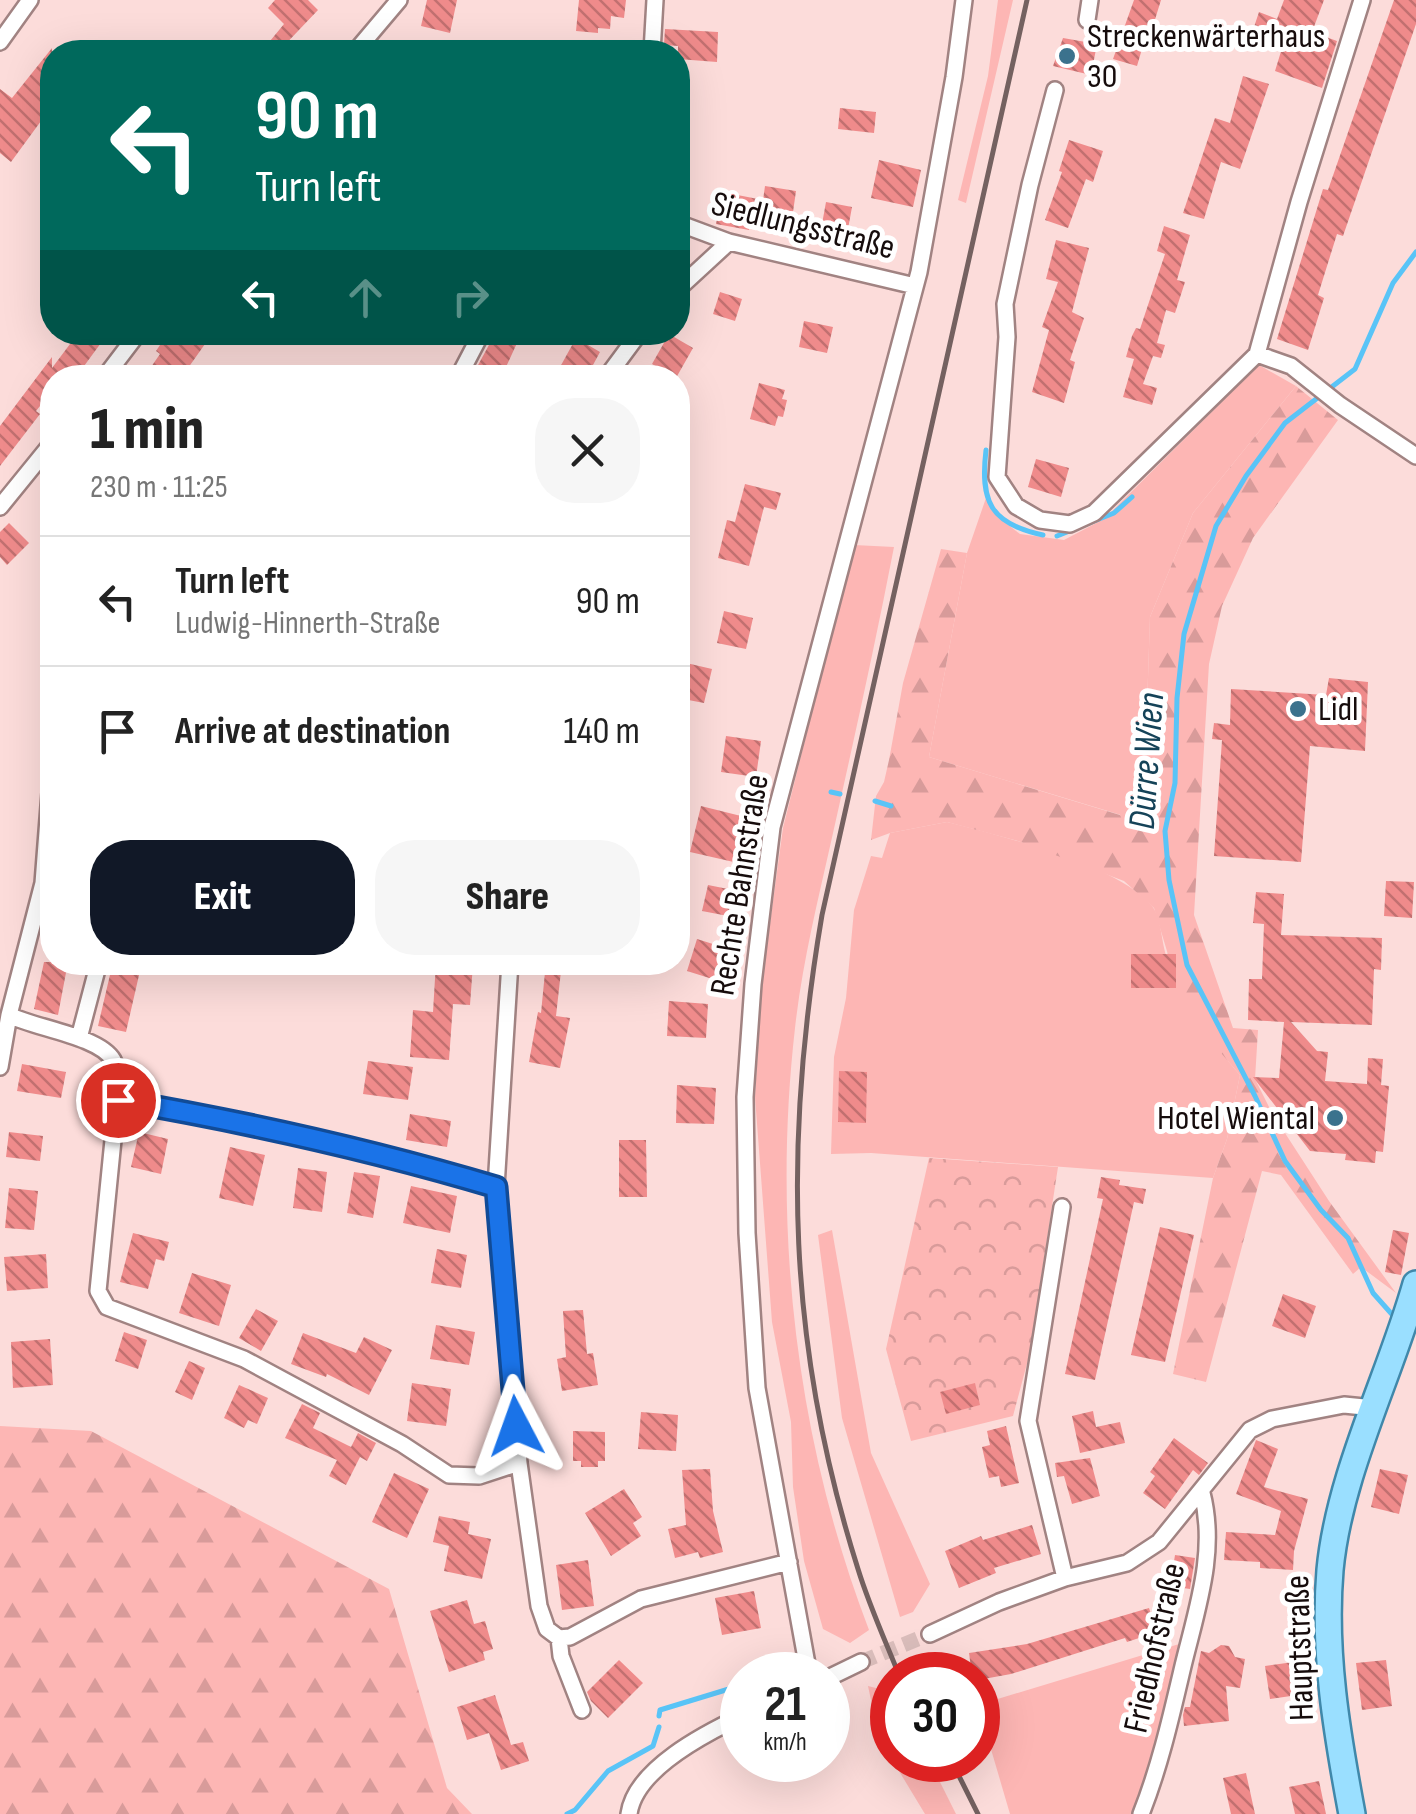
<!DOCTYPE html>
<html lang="en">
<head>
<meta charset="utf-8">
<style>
	:root { --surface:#fff; --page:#f6f6f6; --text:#222; --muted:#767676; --line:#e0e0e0; --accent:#111827 }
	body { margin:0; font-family:"Sofia Sans Condensed",sans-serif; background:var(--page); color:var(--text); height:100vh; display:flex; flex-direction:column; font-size:38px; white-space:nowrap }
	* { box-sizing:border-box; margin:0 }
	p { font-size:32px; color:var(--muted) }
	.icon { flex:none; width:55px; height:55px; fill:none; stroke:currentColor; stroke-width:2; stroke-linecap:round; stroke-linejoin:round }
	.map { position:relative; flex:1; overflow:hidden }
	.drawer { position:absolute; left:40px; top:365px; width:650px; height:610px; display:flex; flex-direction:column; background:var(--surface); border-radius:40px; box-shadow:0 10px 40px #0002 }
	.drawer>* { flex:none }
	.hud { position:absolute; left:40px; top:40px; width:650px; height:305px; border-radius:40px; box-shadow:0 10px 40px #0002; background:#00695c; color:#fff; overflow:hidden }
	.speed { position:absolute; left:720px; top:1652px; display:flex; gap:20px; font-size:50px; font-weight:700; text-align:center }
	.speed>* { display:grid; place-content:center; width:130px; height:130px; border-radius:50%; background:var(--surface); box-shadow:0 10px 40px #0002; line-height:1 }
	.speed small { font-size:25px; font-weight:400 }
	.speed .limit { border:15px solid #d22; background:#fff; color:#111 }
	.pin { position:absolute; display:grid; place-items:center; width:85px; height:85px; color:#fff; margin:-42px; border:5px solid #fff; border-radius:50%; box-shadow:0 2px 10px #0007 }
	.me { position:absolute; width:110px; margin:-55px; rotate:356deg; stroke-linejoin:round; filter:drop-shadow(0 0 8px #0008) }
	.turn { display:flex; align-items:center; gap:35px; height:210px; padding:0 50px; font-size:45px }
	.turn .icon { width:130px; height:130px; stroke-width:2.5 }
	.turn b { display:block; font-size:70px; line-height:85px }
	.lanes { display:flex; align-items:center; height:95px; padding:0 50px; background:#0003; justify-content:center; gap:50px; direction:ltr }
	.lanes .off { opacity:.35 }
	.round { display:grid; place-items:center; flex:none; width:105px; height:105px; border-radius:40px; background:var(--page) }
	.summary { display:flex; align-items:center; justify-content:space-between; height:170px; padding:0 50px }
	h1 { font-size:60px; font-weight:800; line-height:75px }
	.action { display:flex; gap:20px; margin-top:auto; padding:20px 50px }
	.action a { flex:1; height:115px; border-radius:40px; background:var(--accent); color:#fff; font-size:40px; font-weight:800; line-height:115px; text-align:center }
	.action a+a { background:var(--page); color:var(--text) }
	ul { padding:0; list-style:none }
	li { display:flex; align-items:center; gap:30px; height:130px; padding:0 50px; border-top:2px solid var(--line) }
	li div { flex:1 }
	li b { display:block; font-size:38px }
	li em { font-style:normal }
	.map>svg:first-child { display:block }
</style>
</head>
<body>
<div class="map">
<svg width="1416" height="1814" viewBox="0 0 1416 1814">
	<defs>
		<pattern id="forest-firs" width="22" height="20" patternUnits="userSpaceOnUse" patternTransform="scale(2.5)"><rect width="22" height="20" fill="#fdb6b4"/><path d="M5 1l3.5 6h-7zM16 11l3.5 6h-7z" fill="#d89b9a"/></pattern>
		<pattern id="park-crowns" width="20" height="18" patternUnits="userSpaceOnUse" patternTransform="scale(2.5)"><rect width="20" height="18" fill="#fdb6b4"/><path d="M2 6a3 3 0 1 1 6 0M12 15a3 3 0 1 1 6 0" fill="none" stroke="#d89b9a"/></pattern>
		<pattern id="building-back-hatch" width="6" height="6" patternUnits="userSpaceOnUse" patternTransform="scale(2.5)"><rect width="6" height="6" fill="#ef8b8b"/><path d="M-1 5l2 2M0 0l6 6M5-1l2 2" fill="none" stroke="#c17070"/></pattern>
	</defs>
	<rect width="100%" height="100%" fill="#fcdcda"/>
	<path fill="#fdb6b4" d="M998 0H1013L966 203 958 200 988 76Z
		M1259 365 1296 386 1193 513 1150 617 1146 737 1121 815 929 757 967 553 986 498 1002 520 1020 534 1064 540 1104 519Z
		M854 545 894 547C875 645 853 744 831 842 817 904 802 965 795 1028 772 1230 796 1440 869 1630L850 1643 823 1629 804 1561 793 1487 791 1422 772 1322 755 1097 762 982 783 828Z
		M947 822C1001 836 1117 864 1152 906 1162 919 1161 942 1167 958 1181 998 1212 1043 1240 1075L1227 1139 1213 1178 871 1153 831 1154 834 1057 846 998 854 910 871 856 882 858 890 833Z
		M832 1230 871 1453 930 1584 913 1612 900 1617 842 1418 818 1235Z
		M1189 1641 1140 1814H1010L978 1705Z
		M868 1686 892 1692V1760H929L956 1814H925L879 1738Z"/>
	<path fill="url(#forest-firs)" d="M1296 386 1338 420 1253 538 1222 606 1209 664 1194 915 1233 1028 1258 1030 1255 1079 1272 1113 1329 1201 1396 1293 1361 1267 1353 1274 1281 1175 1262 1171 1206 1382 1173 1374 1213 1178 1227 1139 1240 1075 1215 1046 1182 1001 1154 908 1124 881 1018 841 947 822 890 833 871 840 876 796 884 782 889 760 903 683 941 549 967 553 929 757 1120 815 1146 737 1150 617 1193 513Z
		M0 1426 91 1431 389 1589 447 1788 472 1814H0Z"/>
	<path fill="url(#park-crowns)" d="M929 1158 1058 1167 1029 1356 1013 1416 911 1441 886 1349Z"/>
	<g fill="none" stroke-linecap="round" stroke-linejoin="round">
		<path stroke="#59c4f7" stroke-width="5" d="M986 450C980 501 990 524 1043 535
			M1057 536 1114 513 1132 497
			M831 792 840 794
			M875 801 891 806
			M678 802H679
			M1397 1320 1373 1293 1348 1238 1321 1210 1285 1161 1255 1096 1187 965 1169 880 1165 831 1175 783 1177 698 1184 634 1216 526 1246 476 1285 423 1355 369 1393 283 1416 252
			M776 1675 789 1671
			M659 1716 660 1710 742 1685
			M567 1814 575 1810 608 1771 653 1746 659 1727"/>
	</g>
	<path fill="url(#building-back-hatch)" d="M275 0H308L318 10 278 52H261L284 24 268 8Z
		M427 0H457L450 33 421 26Z
		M579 0H626L624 18 611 16 610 29 598 28V33L576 31Z
		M1134 0H1161L1153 26 1149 25 1137 66 1113 59Z
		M1284 0H1324L1312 32 1337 41 1322 88 1275 71 1283 45 1252 33 1259 12 1277 19Z
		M1394 0H1416V24L1343 236 1337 234 1318 295 1324 298 1308 350 1277 339 1323 189 1328 190Z
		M665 29 718 32 717 62 678 59V46L664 45Z
		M1063 38 1097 44 1091 75 1053 66Z
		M52 48V106L11 162 0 153V89L12 98Z
		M1243 76 1269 84 1240 169 1221 162 1204 219 1183 213 1215 118 1230 123Z
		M840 108 876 112 874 133 838 129Z
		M1069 140 1103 151 1093 182 1086 179 1068 228 1045 220 1062 172 1059 171Z
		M879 160 921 170 913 207 871 198Z
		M765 186 796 191 791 226 751 220 749 230 716 224 722 192 763 200Z
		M826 202 852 207 846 240 820 235Z
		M1164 226 1190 235 1177 280 1185 282 1175 313 1166 310 1157 343 1165 345 1161 358 1153 356 1143 384 1157 388 1152 405 1123 397 1134 359 1126 357 1132 336 1136 328 1140 329 1165 254 1157 251Z
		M1056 240 1089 248 1072 312 1084 318 1070 360 1075 362 1064 403 1032 392 1049 330 1042 327 1058 282 1046 279Z
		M720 292 742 299 735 321 713 314Z
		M804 321 833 327 827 353 799 347Z
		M79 332H109L76 377 68 371 63 378H52V391L36 411 40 414 0 466V426L52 357V368Z
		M174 332H189L205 344 181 378H165L151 367 160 354 156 351 160 345 167 336 171 338Z
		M496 332H522L501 378 477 367Z
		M669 334 693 348 676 378 652 364Z
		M576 338 600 352 586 378H554Z
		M759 383 785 390 782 399 787 400 783 417 778 416 775 426 750 419Z
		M1036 459 1069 468 1061 497 1028 487Z
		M745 484 781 493 776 510 764 507 749 566 718 558 727 520 735 522Z
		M9 523 29 543 7 565 0 557V532Z
		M724 611 753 618 746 649 717 643Z
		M682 662 712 669 704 703 678 698Z
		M1329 678 1368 682 1365 751 1310 746 1301 862 1214 856 1222 740 1212 739 1214 723 1230 725 1231 689 1326 695Z
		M726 736 761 741 756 777 721 772Z
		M701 806 749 818 738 863 690 852Z
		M1386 881 1414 882 1412 918 1384 916Z
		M708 885 733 890 728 916 702 911Z
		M1256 892 1284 894 1281 935 1382 938 1381 970 1374 969 1372 1025 1291 1022 1317 1051 1328 1052 1325 1081 1367 1084 1368 1058 1383 1059 1381 1085 1389 1086 1383 1152 1376 1151 1375 1163 1345 1160 1346 1154 1310 1151 1253 1077 1279 1078 1284 1022 1248 1020 1249 979H1262L1264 924 1253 923Z
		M697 939 732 950 722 982 687 971Z
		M1131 954H1176V988H1131Z
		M44 962H68L58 1015 34 1009Z
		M113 962H142L126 1032 98 1026Z
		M436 962 473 964 470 1005 453 1004 449 1060 410 1057 413 1010 433 1012Z
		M546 962H562L556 1016 570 1018 560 1068 529 1062 538 1012 541 1013Z
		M669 1001 708 1004 706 1038 667 1036Z
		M368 1061 413 1067 408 1100 363 1094Z
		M22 1064 66 1072 61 1098 17 1091Z
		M839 1071 867 1072 866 1123 838 1122Z
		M677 1085 716 1088 714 1124 676 1123Z
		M410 1114 451 1121 447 1147 406 1140Z
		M9 1132 43 1136 40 1161 6 1157Z
		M139 1132 168 1139 161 1174 131 1167Z
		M619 1140H646L647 1197H619Z
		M230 1147 265 1155 253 1206 219 1198Z
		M298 1168 327 1172 322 1212 293 1208Z
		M354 1172 380 1176 373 1218 347 1213Z
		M1101 1177 1120 1180 1119 1185 1146 1189 1143 1204 1134 1202 1095 1380 1065 1374 1103 1199 1097 1198Z
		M411 1186 457 1196 450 1233 403 1223Z
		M9 1188 38 1191 34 1230 5 1228Z
		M1160 1227 1194 1235 1165 1362 1131 1355Z
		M1393 1230 1409 1233 1401 1275 1385 1272Z
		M133 1233 169 1242 164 1261 156 1259 148 1289 120 1282Z
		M437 1249 467 1255 461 1288 431 1283Z
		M46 1254 48 1288 7 1291 4 1257Z
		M192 1273 231 1285 219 1326 179 1313Z
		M1283 1294 1316 1306 1305 1338 1272 1326Z
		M256 1309 278 1321 261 1351 239 1338Z
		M583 1310 587 1354 593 1353 598 1385 562 1391 557 1359 566 1357 563 1311Z
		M436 1325 475 1332 469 1365 430 1359Z
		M124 1332 147 1340 138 1369 115 1361Z
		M303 1333 356 1353 364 1337 392 1350 369 1395 327 1374 326 1377 291 1364Z
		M50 1339 53 1385 13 1388 11 1342Z
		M189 1361 205 1368 192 1400 175 1392Z
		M412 1383 451 1389 446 1426 407 1421Z
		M975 1383 980 1405 946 1414 940 1392Z
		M239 1385 268 1398 257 1424 248 1420 244 1428 224 1418Z
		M302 1404 320 1413 313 1428 351 1447 358 1433 376 1443 367 1461 360 1457 346 1485 329 1476 337 1460 285 1438Z
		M1093 1411 1096 1427 1120 1422 1125 1443 1080 1453 1072 1416Z
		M641 1412 678 1415 676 1451 638 1449Z
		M1006 1426 1019 1483 1001 1487 999 1476 989 1478 982 1447 990 1445 987 1431Z
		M573 1431 605 1432V1461H598V1467H581V1461H573Z
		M1174 1438 1208 1463 1199 1475 1193 1470 1165 1509 1143 1493 1155 1476 1150 1472Z
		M1256 1440 1278 1449 1264 1487 1308 1499 1294 1551 1293 1570 1260 1568V1562L1224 1560 1226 1532 1275 1535 1281 1511 1236 1494Z
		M1090 1458 1100 1496 1072 1504 1064 1476 1057 1477 1055 1463Z
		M710 1469 713 1511 723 1552 700 1558 698 1552 675 1558 668 1529 686 1525 682 1470Z
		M1380 1469 1408 1475 1399 1514 1371 1507Z
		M394 1473 429 1489 407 1538 372 1522Z
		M624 1489 642 1517 633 1523 641 1536 611 1556 585 1513Z
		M439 1516 470 1522 468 1534 491 1539 482 1579 444 1571 449 1546 433 1542Z
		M1032 1525 1041 1554 994 1568 996 1573 959 1588 945 1551 981 1536 983 1540Z
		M1175 1555 1195 1558 1190 1589 1170 1586Z
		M588 1560 594 1606 562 1610 556 1565Z
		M754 1591 761 1628 722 1635 715 1598Z
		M467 1600 474 1624 485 1621 493 1649 483 1652 485 1660 449 1672 430 1611Z
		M1149 1608 1157 1632 1127 1642 1125 1638 1011 1674 978 1680V1675H972L969 1653 1027 1644Z
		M1221 1645 1229 1646 1235 1657 1245 1659 1240 1688 1226 1686 1229 1721 1184 1726 1183 1715 1185 1707H1190L1201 1651 1209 1653Z
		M619 1660 643 1683 608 1718 591 1701 587 1692Z
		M1386 1660 1392 1706 1362 1710 1356 1663Z
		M1301 1661 1305 1694 1270 1699 1265 1666Z
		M495 1695 511 1745 523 1742 529 1761 501 1770 489 1733 467 1740 457 1707Z
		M1246 1773 1255 1814H1231L1223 1778Z
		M1319 1781 1326 1814H1295L1289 1787Z"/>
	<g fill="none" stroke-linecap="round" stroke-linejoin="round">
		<path stroke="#dabdbb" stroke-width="15" stroke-dasharray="15 8" stroke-linecap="butt" d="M861 1662 930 1634"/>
		<defs>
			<path id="minor" d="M1087 20 1090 0
				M0 42 30 0
				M355 52 399 0
				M652 52 655 0
				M1055 90 1030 185 1005 304 1007 337 997 477 1016 506 1040 520 1070 524 1094 513 1257 354 1299 202 1362 0
				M678 223 729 242 915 286
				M678 289 729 242
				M1257 354 1291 366 1340 405 1416 456
				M104 378 139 332
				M458 378 482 332
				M606 378 640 332
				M0 507 52 443
				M52 767 43 883 9 1015C34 1028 99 1036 113 1060 119 1071 117 1087 117 1100
				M510 962 496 1187 519 1463 539 1606 547 1629 559 1638 561 1656 582 1710
				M79 1038 99 962
				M0 1067 9 1015
				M496 1187C372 1150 245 1122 117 1100L98 1291 107 1307 244 1359 402 1444 449 1475 479 1476 519 1463
				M1062 1207 1028 1421 1065 1578
				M930 1634 999 1602 1065 1578 1127 1563 1159 1542 1250 1430 1272 1419 1344 1405 1374 1408
				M559 1638 570 1637 641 1599 789 1562
				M809 1675 757 1388 747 1233 745 1097 753 984 772 827 919 272 954 77 964 0
				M828 1678 861 1662
				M629 1814C635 1769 706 1733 742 1716
				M1141 1814C1160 1766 1171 1717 1183 1666 1197 1608 1217 1552 1202 1493"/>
			<path id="primary" d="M1352 1814C1337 1734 1323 1652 1330 1570 1339 1474 1390 1376 1416 1284"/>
		</defs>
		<use href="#minor" stroke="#a18382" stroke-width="20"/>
		<use href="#primary" stroke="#4088aa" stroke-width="30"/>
		<use href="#minor" stroke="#fff" stroke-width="15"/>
		<use href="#primary" stroke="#9adfff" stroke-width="25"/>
		<path stroke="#746160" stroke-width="5" d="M899 1675C885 1640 869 1605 858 1569 787 1345 783 1144 822 915L1027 0
			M951 1760 978 1814"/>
	</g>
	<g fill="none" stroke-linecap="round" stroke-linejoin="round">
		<defs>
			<path id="route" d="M118 1100C246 1122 372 1150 496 1187L516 1426"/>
		</defs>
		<use href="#route" stroke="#114b97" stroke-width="25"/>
		<use href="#route" stroke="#1a73e8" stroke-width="18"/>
	</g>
	<g fill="#3b728d" stroke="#fff" stroke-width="4">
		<circle cx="1067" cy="56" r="10"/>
		<circle cx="1298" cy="709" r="10"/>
		<circle cx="1335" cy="1118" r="10"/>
	</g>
	<g text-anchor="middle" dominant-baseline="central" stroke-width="10" stroke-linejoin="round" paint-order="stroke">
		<g font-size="35" fill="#160c0c" stroke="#fff" text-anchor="start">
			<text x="1087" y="36">Streckenwärterhaus<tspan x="1087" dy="40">30</tspan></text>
			<text x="1318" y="709">Lidl</text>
			<text x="1315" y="1118" text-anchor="end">Hotel Wiental</text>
		</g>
		<g font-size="35" fill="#160c0c" stroke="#fff">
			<text transform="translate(803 226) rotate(14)">Siedlungsstraße</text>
			<text transform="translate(740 885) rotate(-81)">Rechte Bahnstraße</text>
			<text transform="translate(1155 1648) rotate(-77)">Friedhofstraße</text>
			<text transform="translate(1300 1648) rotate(-92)">Hauptstraße</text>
		</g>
		<g font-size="38" font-style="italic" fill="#154358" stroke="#fff">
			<text transform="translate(1147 761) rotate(-86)">Dürre Wien</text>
		</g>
	</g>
</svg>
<div class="speed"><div>21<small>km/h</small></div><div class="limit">30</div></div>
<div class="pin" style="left:118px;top:1100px;background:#d93025"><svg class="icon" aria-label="arrive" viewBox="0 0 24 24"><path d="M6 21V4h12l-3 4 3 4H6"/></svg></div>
<svg class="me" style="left:516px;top:1426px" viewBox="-20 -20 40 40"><path d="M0-17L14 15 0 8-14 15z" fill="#1a73e8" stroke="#fff" stroke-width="4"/></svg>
<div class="hud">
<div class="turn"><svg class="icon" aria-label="left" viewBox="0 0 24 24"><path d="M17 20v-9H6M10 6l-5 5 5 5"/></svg><div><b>90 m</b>Turn left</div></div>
<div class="lanes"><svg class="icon" aria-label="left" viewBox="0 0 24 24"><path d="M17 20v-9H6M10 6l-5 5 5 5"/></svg><svg class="icon off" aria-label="ahead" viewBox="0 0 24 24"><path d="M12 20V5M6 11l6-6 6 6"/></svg><svg class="icon off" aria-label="right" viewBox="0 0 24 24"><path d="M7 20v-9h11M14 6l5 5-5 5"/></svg></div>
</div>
<section class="drawer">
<div class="summary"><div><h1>1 min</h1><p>230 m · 11:25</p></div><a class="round"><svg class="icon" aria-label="close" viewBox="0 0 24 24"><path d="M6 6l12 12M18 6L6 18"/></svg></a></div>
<ul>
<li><svg class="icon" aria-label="left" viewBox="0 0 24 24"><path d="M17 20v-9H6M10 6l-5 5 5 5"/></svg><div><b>Turn left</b><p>Ludwig-Hinnerth-Straße</p></div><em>90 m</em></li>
<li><svg class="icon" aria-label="arrive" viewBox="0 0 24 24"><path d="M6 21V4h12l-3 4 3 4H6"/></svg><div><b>Arrive at destination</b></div><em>140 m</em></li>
</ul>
<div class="action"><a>Exit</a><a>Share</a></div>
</section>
</div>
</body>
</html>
